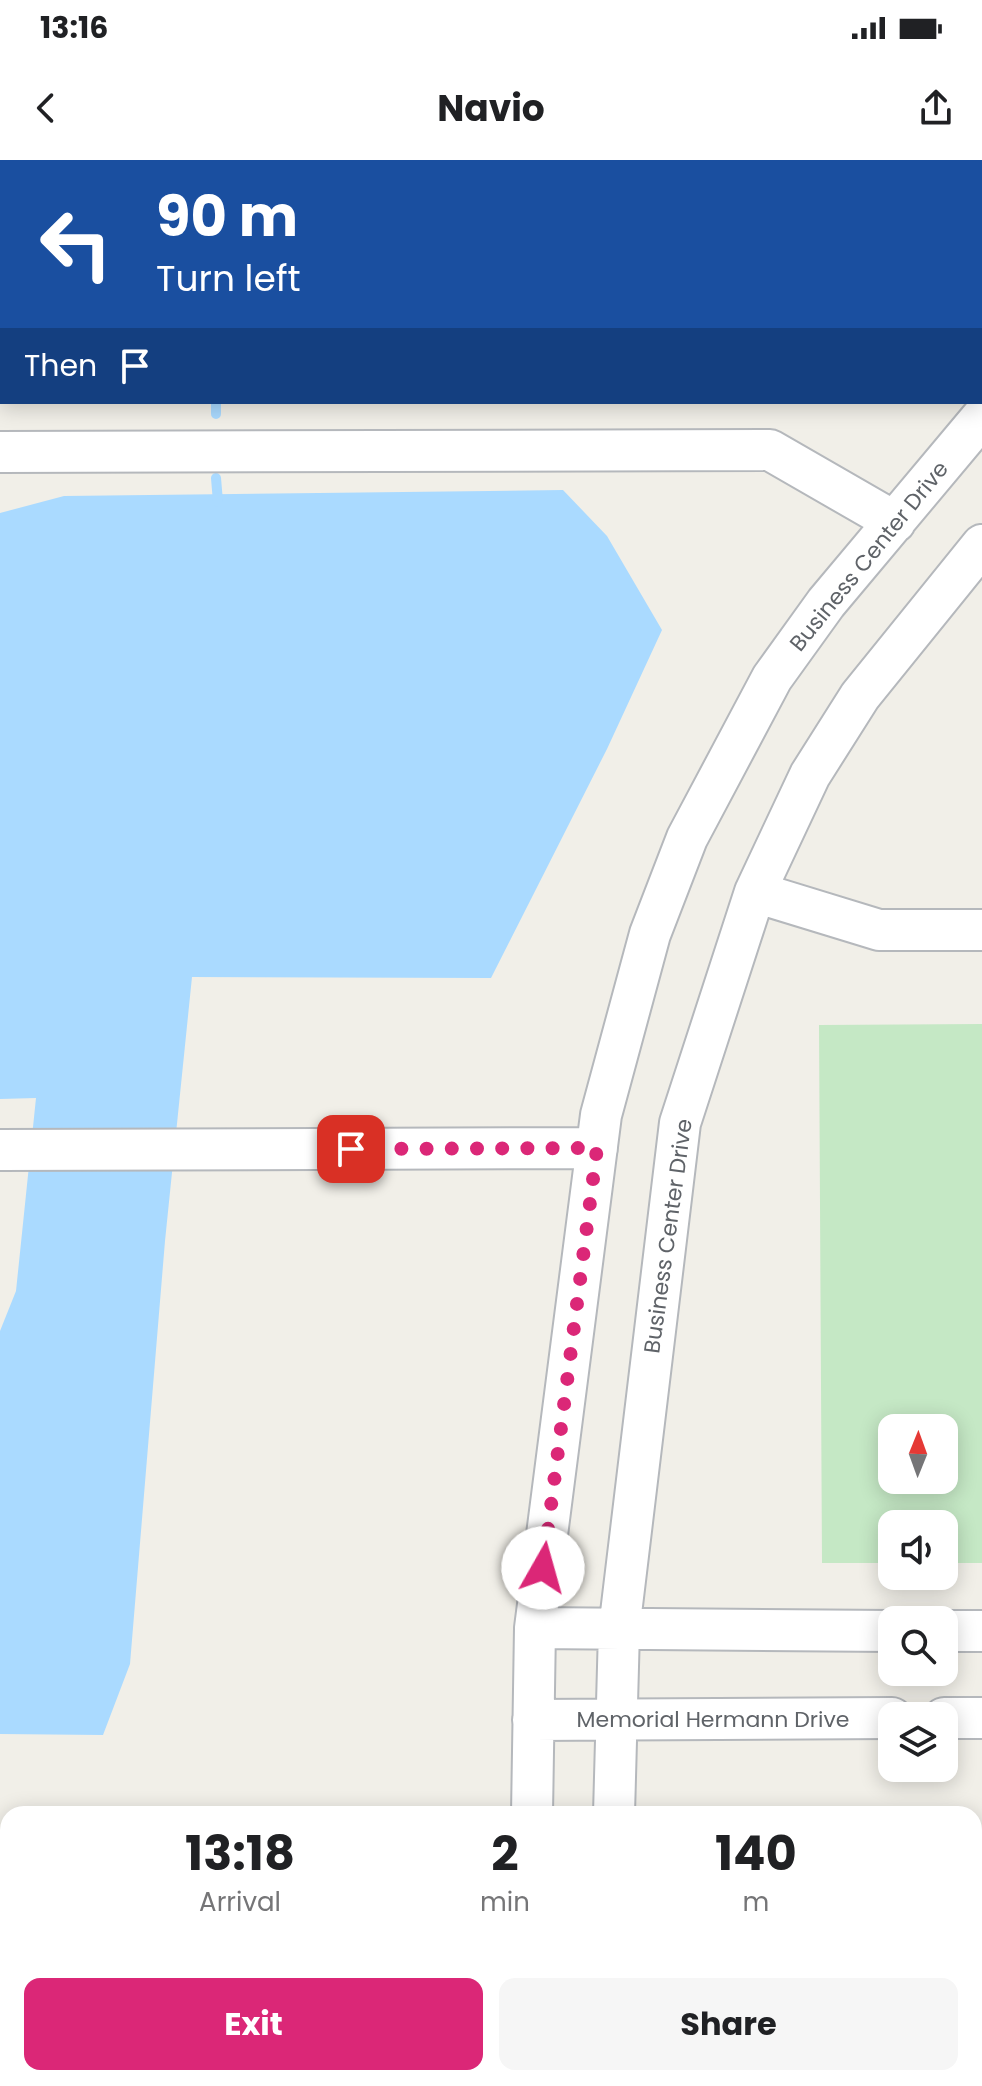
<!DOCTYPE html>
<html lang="en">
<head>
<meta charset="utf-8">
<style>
	:root { --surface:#fff; --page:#f6f6f6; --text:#202124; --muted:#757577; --accent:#db2777 }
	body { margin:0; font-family:Poppins,sans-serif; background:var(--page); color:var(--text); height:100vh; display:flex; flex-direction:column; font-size:30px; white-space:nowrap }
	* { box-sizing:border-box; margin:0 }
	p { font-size:26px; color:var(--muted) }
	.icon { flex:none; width:44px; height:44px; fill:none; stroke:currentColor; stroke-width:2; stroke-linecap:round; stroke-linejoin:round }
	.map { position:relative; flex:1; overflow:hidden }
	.drawer { position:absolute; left:0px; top:1646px; width:982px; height:280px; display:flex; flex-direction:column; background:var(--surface); border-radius:24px 24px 0 0; box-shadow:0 4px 20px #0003 }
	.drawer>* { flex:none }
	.hud { position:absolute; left:0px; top:0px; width:982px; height:244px; box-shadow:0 4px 20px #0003; background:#1a4fa0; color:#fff; overflow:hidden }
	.needle { width:52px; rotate:1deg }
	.controls { position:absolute; left:878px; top:1254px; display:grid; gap:16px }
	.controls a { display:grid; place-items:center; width:80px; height:80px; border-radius:16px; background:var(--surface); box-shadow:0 4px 20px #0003; font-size:40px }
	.pin { position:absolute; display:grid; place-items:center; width:68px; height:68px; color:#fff; margin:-34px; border-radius:16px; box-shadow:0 4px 12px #0006 }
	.me { position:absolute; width:88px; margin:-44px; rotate:7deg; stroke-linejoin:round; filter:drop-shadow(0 0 6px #0008) }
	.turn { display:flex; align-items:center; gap:28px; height:168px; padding:0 24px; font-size:36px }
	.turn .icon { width:104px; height:104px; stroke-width:2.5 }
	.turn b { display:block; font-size:56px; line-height:68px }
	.then { display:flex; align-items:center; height:76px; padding:0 24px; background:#0003; gap:16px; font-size:30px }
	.eta { display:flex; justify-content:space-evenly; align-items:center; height:136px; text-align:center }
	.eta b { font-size:48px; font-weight:700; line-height:56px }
	.action { display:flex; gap:16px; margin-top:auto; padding:16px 24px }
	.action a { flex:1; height:92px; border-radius:16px; background:var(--accent); color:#fff; font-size:32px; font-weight:700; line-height:92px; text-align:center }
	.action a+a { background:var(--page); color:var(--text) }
	.status { display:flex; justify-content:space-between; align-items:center; height:56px; padding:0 40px; background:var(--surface); direction:ltr }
	.status svg { height:22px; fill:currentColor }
	header { display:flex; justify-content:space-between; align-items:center; height:104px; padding:0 24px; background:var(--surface); font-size:36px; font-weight:700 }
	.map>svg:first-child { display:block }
</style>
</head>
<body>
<div class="status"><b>13:16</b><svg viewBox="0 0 49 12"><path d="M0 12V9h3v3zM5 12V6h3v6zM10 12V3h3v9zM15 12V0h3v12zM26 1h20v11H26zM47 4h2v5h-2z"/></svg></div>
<header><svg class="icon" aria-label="back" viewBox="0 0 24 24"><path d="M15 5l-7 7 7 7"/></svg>Navio<svg class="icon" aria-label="share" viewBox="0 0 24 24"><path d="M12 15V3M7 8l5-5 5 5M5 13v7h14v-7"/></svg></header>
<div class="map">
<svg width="982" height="1926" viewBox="0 0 982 1926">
	<rect width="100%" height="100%" fill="#f1efe8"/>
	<path fill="#fef7e0" d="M0 1680H8V1918H974V1682H982V1926H0Z"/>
	<path fill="#c5e8c5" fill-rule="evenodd" d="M982 864V1403H944V1364H892V1403H822L819 865ZM892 1268H944V1320H892Z"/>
	<path fill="#aadaff" d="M563 330 607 376 662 470 607 589 491 818 192 817 165 1081 130 1504 103 1575 0 1574V1171L16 1131 36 938 0 939V353L64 336Z"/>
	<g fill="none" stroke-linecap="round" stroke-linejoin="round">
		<path stroke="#aadaff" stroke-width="10" d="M0 216H2
			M216 254V242
			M216 318 218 342"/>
	</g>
	<path fill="#cccac5" stroke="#d6d1c6" stroke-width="2" d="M0 1783H8V1918H369V1926H0Z
		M759 1918H919V1926H759Z"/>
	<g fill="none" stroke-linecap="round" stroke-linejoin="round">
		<defs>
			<path id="minor" d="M466 0V2
				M980 57H982
				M0 67H2
				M0 292 770 290 895 362
				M755 732 879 770H982
				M0 990 597 988
				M535 1468 892 1471
				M944 1471H982
				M944 1558H982
				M533 1560 892 1558
				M532 1654 535 1468 601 955 650 774 687 678 772 518 826 443 982 257
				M614 1654 619 1470 680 963 755 732 810 615 860 536 982 385
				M974 1728H982
				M0 1737H8
				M430 1918V1926
				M528 1926V1918
				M613 1926V1918
				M714 1926V1918
				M945 1926V1918"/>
		</defs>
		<use href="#minor" stroke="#b5b8bc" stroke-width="44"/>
		<use href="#minor" stroke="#fff" stroke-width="40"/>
	</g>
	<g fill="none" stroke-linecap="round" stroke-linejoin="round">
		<path stroke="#db2777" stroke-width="14" stroke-dasharray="0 25.2" d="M351 989 597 988 543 1408"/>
	</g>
	<g text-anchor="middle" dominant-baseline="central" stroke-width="6" stroke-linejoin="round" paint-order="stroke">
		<g font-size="22" fill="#5f6368" stroke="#fff">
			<text transform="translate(869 396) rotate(-51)">Business Center Drive</text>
			<text transform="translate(668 1076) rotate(-82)">Business Center Drive</text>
			<text x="713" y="1559">Memorial Hermann Drive</text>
		</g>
	</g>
</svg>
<div class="controls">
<a><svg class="needle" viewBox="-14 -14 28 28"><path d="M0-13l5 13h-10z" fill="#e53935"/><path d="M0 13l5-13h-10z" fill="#757577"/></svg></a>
<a><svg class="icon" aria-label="sound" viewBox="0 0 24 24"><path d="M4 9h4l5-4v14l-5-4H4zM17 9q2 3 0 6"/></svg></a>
<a><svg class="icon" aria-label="search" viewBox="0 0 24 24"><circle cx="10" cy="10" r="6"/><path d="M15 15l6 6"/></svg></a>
<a><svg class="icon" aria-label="layers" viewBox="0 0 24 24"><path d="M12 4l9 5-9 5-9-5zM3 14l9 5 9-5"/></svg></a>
</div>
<div class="pin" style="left:351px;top:989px;background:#d93025"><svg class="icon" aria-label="arrive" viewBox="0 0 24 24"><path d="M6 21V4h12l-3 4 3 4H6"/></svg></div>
<svg class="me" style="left:543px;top:1408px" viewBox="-20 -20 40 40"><circle r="19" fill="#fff"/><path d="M0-13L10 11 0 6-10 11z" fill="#db2777"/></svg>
<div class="hud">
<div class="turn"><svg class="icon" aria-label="left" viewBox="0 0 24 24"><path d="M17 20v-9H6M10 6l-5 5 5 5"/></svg><div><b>90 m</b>Turn left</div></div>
<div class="then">Then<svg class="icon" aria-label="arrive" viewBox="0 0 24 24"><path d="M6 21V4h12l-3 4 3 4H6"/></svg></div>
</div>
<section class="drawer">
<div class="eta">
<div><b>13:18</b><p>Arrival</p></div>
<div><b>2</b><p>min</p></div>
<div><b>140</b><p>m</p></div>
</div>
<div class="action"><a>Exit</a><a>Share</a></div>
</section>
</div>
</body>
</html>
